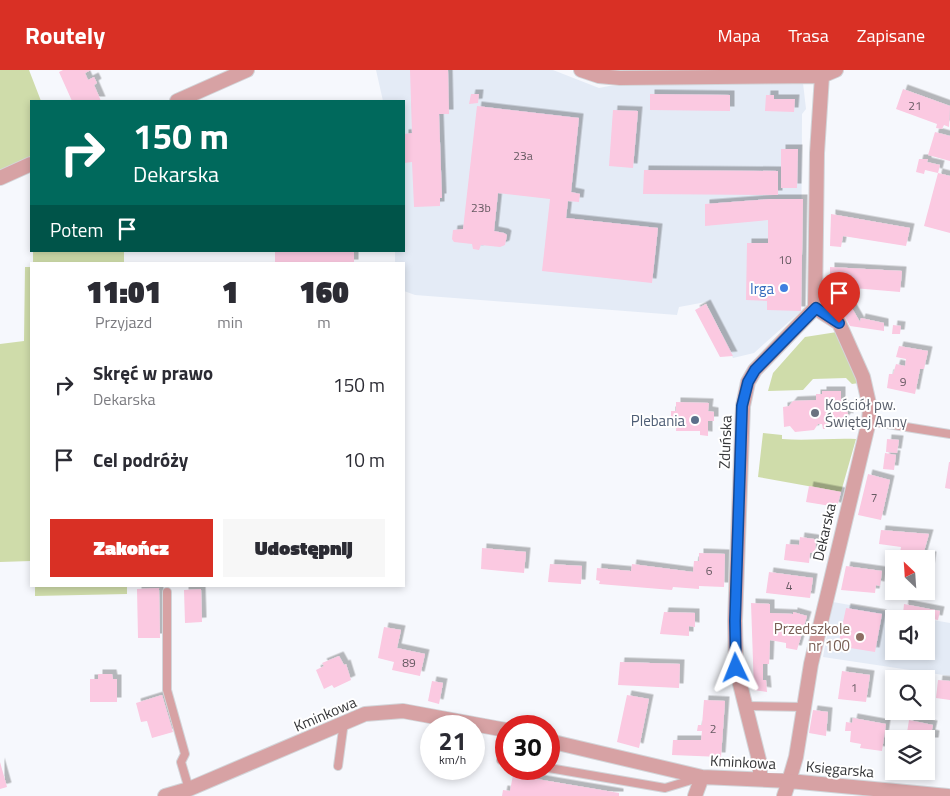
<!DOCTYPE html>
<html lang="pl">
<head>
<meta charset="utf-8">
<style>
	:root { --surface:#fff; --page:#f7f7f7; --text:#2b2b33; --muted:#7c7c81; --accent:#d93025 }
	body { margin:0; font-family:"Titillium Web",sans-serif; background:var(--page); color:var(--text); height:100vh; display:flex; flex-direction:column; font-size:19px; white-space:nowrap }
	* { box-sizing:border-box; margin:0 }
	p { font-size:16px; color:var(--muted) }
	.icon { flex:none; width:28px; height:28px; fill:none; stroke:currentColor; stroke-width:2; stroke-linecap:round; stroke-linejoin:round }
	.map { position:relative; flex:1; overflow:hidden }
	.panel { position:absolute; left:30px; top:192px; width:375px; height:325px; display:flex; flex-direction:column; background:var(--surface); border-radius:0px; box-shadow:0 2px 8px #0003 }
	.panel>* { flex:none }
	.guide { position:absolute; left:30px; top:30px; width:375px; height:152px; border-radius:0px; box-shadow:0 2px 8px #0003; background:#00695c; color:#fff; overflow:hidden }
	.needle { width:32px; rotate:335deg }
	.controls { position:absolute; left:885px; top:480px; display:grid; gap:10px }
	.controls a { display:grid; place-items:center; width:50px; height:50px; border-radius:0px; background:var(--surface); box-shadow:0 2px 8px #0003; font-size:25px }
	.speed { position:absolute; left:420px; top:645px; display:flex; gap:10px; font-size:25px; font-weight:700; text-align:center }
	.speed>* { display:grid; place-content:center; width:65px; height:65px; border-radius:50%; background:var(--surface); box-shadow:0 2px 8px #0003; line-height:1 }
	.speed small { font-size:12px; font-weight:400 }
	.speed .limit { border:8px solid #d22; background:#fff; color:#111 }
	.pin { position:absolute; display:grid; place-items:center; width:42px; height:42px; color:#fff; margin:-51px -21px; border-radius:50% 50% 50% 0; rotate:-45deg; box-shadow:0 0 5px #0007 }
	.pin .icon { rotate:45deg }
	.me { position:absolute; width:55px; margin:-28px; rotate:358deg; stroke-linejoin:round; filter:drop-shadow(0 0 4px #0008) }
	.turn { display:flex; align-items:center; gap:18px; height:105px; padding:0 20px; font-size:22px }
	.turn .icon { width:65px; height:65px; stroke-width:2.5 }
	.turn b { display:block; font-size:35px; line-height:42px }
	.then { display:flex; align-items:center; height:48px; padding:0 20px; background:#0003; gap:10px; font-size:19px }
	.eta { display:flex; justify-content:space-evenly; align-items:center; height:85px; text-align:center }
	.eta b { font-size:30px; font-weight:800; line-height:35px }
	.action { display:flex; gap:10px; margin-top:auto; padding:10px 20px }
	.action a { flex:1; height:58px; border-radius:0px; background:var(--accent); color:#fff; font-size:20px; font-weight:800; line-height:58px; text-align:center }
	.action a+a { background:var(--page); color:var(--text) }
	ul { padding:0; list-style:none }
	li { display:flex; align-items:center; gap:15px; height:75px; padding:0 20px }
	li div { flex:1 }
	li b { display:block; font-size:19px }
	li em { font-style:normal }
	header { display:flex; align-items:center; gap:30px; box-sizing:border-box; height:70px; padding:0 25px; background:var(--accent); color:#fff }
	header strong { font-size:24px }
	nav { display:flex; gap:28px; margin-inline-start:auto; font-size:18px }
	.map>svg:first-child { display:block }
</style>
</head>
<body>
<header>
<strong>Routely</strong>
<nav><a>Mapa</a><a>Trasa</a><a>Zapisane</a></nav>
</header>
<div class="map">
<svg width="950" height="726" viewBox="0 0 950 726">
	<defs>
		<filter id="shadow"><feDropShadow dx="4.5" dy="-4.5" stdDeviation="0" flood-color="#0004"/></filter>
	</defs>
	<rect width="100%" height="100%" fill="#f6f8fd"/>
	<path fill="#e4ebf6" fill-rule="evenodd" d="M376 0H553L599 18 609 16 803 13 806 39 802 44 801 241 754 283 733 288 706 232 679 237 677 245 415 225 404 221V194H395V181H404V31H383Z
		M833 532 950 553V606L823 587ZM894 549H926V581H894Z"/>
	<path fill="#cfdcaa" d="M0 0H29L41 31H31V86L0 101Z
		M33 181H124V194H33Z
		M25 197H31V491L0 492V274L24 271Z
		M837 262 859 313 852 314 846 308 813 309 803 320 768 321 773 303 805 267Z
		M763 363 782 365V369C806 371 831 368 856 369L841 422 758 407Z
		M35 516H127V524L35 526Z"/>
	<path fill="#fbc9e1" filter="url(#shadow)" d="M63 0H91L85 3 88 10 94 7 97 13 94 15 101 31H72L59 2Z
		M410 0H448L449 44H439L442 128H440V136L414 137 412 92 404 93V64L412 63Z
		M903 19 950 36 949 57 944 55 942 59 936 58 937 54 896 39Z
		M471 24H479L478 33 469 34Z
		M650 24 730 25V41L650 40Z
		M766 25H774V29H795L794 42 765 41Z
		M477 36 579 48 571 122 580 124 579 132 568 131 566 148 658 158 652 213 542 201 550 129 498 123 494 161 504 163 507 165 505 175 500 177 481 175 479 180 473 179 472 174 454 172 452 169 453 160 463 159Z
		M613 40 638 41 633 98 609 96Z
		M935 62 950 66V91L928 85Z
		M781 79H798L797 118H781Z
		M919 89H928L927 92 940 95 938 103 925 100 924 104 916 102Z
		M644 100 778 101V125L643 124Z
		M938 103 950 106V163L924 156Z
		M769 129H803L801 241 767 240V231L746 230 747 173H768V150L705 156V134Z
		M831 144 910 158 906 176 843 166 841 177 830 176Z
		M275 181H354V194H275Z
		M830 197 902 201 900 222 830 216Z
		M849 233 860 252 861 248 884 253V261L850 256 840 238Z
		M706 234 733 286 720 287 695 240Z
		M893 255 901 256 900 264H892Z
		M899 276 928 281 924 299H920L915 324 887 318 889 304H893L896 294 905 296 906 289 896 287Z
		M822 321H841V333L849 339 847 340 849 348 847 347 842 352 843 355 834 354V357H831V354L825 355V359H823L822 354H818L814 360 795 362 790 356 784 357 783 337 789 336 793 331 816 330V324H822Z
		M676 332 709 333 708 341 714 342V351H708V366L700 365V361H676L677 348H671V341H676Z
		M887 369 899 370 897 383 886 382Z
		M885 383 896 385 894 400 883 399Z
		M949 392H950V419L945 418Z
		M868 404 890 410 881 450 858 445Z
		M809 416 841 422 837 437 806 432Z
		M881 460 929 464 923 485 932 486 929 504H926V489H899L901 477 879 474Z
		M800 467 814 469 816 471 815 482 810 483 809 493 784 490 786 474 799 475Z
		M482 478 526 482 524 503 481 499Z
		M699 483 725 484 724 517 699 516V519L673 517 672 520 599 514 600 511 596 510 597 498 631 501 632 494 693 502 694 491H699Z
		M550 494 582 496 581 514 548 512Z
		M846 496 882 501 880 516 876 515 875 523 841 520Z
		M769 502 813 508 810 528 766 523Z
		M159 518 160 568H138L137 519Z
		M201 519 202 552 185 553 184 520Z
		M751 533 770 534V543L793 544V542L807 546 797 580 786 578V573L770 570 769 594H763V610H766L767 622 754 620Z
		M904 534 940 541 938 550 903 544Z
		M846 538 882 544 875 582 838 576Z
		M664 542 695 543V557L689 556V566L660 564Z
		M384 557 401 560 397 578 425 584 420 606 392 600 394 592 378 588Z
		M339 586 344 595 346 594 351 610 334 618 332 615 324 619 316 600 324 596 322 593Z
		M620 592 680 594 679 618 618 615Z
		M842 601 870 605 866 632 838 629Z
		M98 604H112L113 609H117V632H90V609H98Z
		M938 610 950 611V630L936 628Z
		M432 611 443 613 439 634 428 631Z
		M162 625 173 662 152 668 147 651 141 652 136 633Z
		M627 625 649 629 639 678 617 672Z
		M704 630 725 631 721 687 672 685 673 670H701L702 661H697L698 655H702Z
		M813 640 828 642 826 666 809 663Z
		M853 648 886 654 882 681 860 678 861 674 850 672 851 661H845L846 652 852 653Z
		M909 650 933 655 931 664 935 665 934 672H930L927 683 926 669H906Z
		M0 692 7 717 0 719Z
		M513 705 619 723V726H502L503 720 510 721Z"/>
	<g fill="none" stroke-linecap="round" stroke-linejoin="round">
		<defs>
			<path id="service" d="M869 351 950 364
				M167 522V620L185 684 181 692 189 719
				M746 636 804 637
				M501 690 506 691
				M338 696 344 652
				M549 698 665 718 698 708"/>
			<path id="minor" d="M581 0 599 6 620 8 822 6 836 0
				M177 31 247 0
				M0 108 31 94
				M549 671 702 707 789 711 796 687 811 594 869 351 870 338 863 307 839 253 815 238
				M760 709V694L736 598 735 551 743 336 748 312 755 300 815 238 817 83 822 6
				M165 726 189 719 365 644 403 641 506 660
				M695 726 702 707"/>
			<path id="tertiary" d="M784 726 789 711 948 726"/>
		</defs>
		<use href="#service" stroke="#d3d5d9" stroke-width="10"/>
		<use href="#minor" stroke="#d3d5d9" stroke-width="16"/>
		<use href="#tertiary" stroke="#d3d5d9" stroke-width="16"/>
		<use href="#service" stroke="#d7a2a4" stroke-width="8"/>
		<use href="#minor" stroke="#d7a2a4" stroke-width="14"/>
		<use href="#tertiary" stroke="#d7a2a4" stroke-width="14"/>
	</g>
	<g fill="none" stroke-linecap="round" stroke-linejoin="round">
		<defs>
			<path id="route" d="M736 598 735 551 742 336 748 312 755 300 816 238 839 253"/>
		</defs>
		<use href="#route" stroke="#114b97" stroke-width="12"/>
		<use href="#route" stroke="#1a73e8" stroke-width="9"/>
	</g>
	<circle fill="#3f7fe0" stroke="#fff" stroke-width="2" cx="784" cy="218" r="5"/>
	<circle fill="#6b7280" stroke="#fff" stroke-width="2" cx="815" cy="343" r="5"/>
	<circle fill="#5c6f8a" stroke="#fff" stroke-width="2" cx="695" cy="350" r="5"/>
	<circle fill="#8d6e63" stroke="#fff" stroke-width="2" cx="860" cy="567" r="5"/>
	<g text-anchor="middle" dominant-baseline="central" stroke-width="4" stroke-linejoin="round" paint-order="stroke">
		<g font-size="12" fill="#665a62">
			<text x="915" y="35">21</text>
			<text x="523" y="85">23a</text>
			<text x="481" y="137">23b</text>
			<text x="785" y="189">10</text>
			<text x="903" y="311">9</text>
			<text x="874" y="427">7</text>
			<text x="709" y="500">6</text>
			<text x="789" y="515">4</text>
			<text x="409" y="592">89</text>
			<text x="854" y="617">1</text>
			<text x="713" y="658">2</text>
		</g>
		<g font-size="15" fill="#366cbe" stroke="#fff" text-anchor="end">
			<text x="774" y="218">Irga</text>
		</g>
		<g font-size="15" fill="#5b616d" stroke="#fff" text-anchor="start">
			<text x="825" y="334">Kościół pw.<tspan x="825" dy="17">Świętej Anny</tspan></text>
		</g>
		<g font-size="15" fill="#4e5e75" stroke="#fff" text-anchor="end">
			<text x="685" y="350">Plebania</text>
		</g>
		<g font-size="15" fill="#343537" stroke="#fff">
			<text transform="translate(725 372) rotate(-88)">Zduńska</text>
			<text transform="translate(824 462) rotate(-77)">Dekarska</text>
			<text transform="translate(325 644) rotate(-23)">Kminkowa</text>
			<text transform="translate(743 692) rotate(3)">Kminkowa</text>
			<text transform="translate(840 699) rotate(5)">Księgarska</text>
		</g>
		<g font-size="15" fill="#785e54" stroke="#fff" text-anchor="end">
			<text x="850" y="558">Przedszkole<tspan x="850" dy="17">nr 100</tspan></text>
		</g>
	</g>
</svg>
<div class="controls">
<a><svg class="needle" viewBox="-14 -14 28 28"><path d="M0-13l5 13h-10z" fill="#e53935"/><path d="M0 13l5-13h-10z" fill="#7c7c81"/></svg></a>
<a><svg class="icon" aria-label="sound" viewBox="0 0 24 24"><path d="M4 9h4l5-4v14l-5-4H4zM17 9q2 3 0 6"/></svg></a>
<a><svg class="icon" aria-label="search" viewBox="0 0 24 24"><circle cx="10" cy="10" r="6"/><path d="M15 15l6 6"/></svg></a>
<a><svg class="icon" aria-label="layers" viewBox="0 0 24 24"><path d="M12 4l9 5-9 5-9-5zM3 14l9 5 9-5"/></svg></a>
</div>
<div class="speed"><div>21<small>km/h</small></div><div class="limit">30</div></div>
<div class="pin" style="left:839px;top:253px;background:#d93025"><svg class="icon" aria-label="arrive" viewBox="0 0 24 24"><path d="M6 21V4h12l-3 4 3 4H6"/></svg></div>
<svg class="me" style="left:736px;top:598px" viewBox="-20 -20 40 40"><path d="M0-17L14 15 0 8-14 15z" fill="#1a73e8" stroke="#fff" stroke-width="4"/></svg>
<div class="guide">
<div class="turn"><svg class="icon" aria-label="right" viewBox="0 0 24 24"><path d="M7 20v-9h11M14 6l5 5-5 5"/></svg><div><b>150 m</b>Dekarska</div></div>
<div class="then">Potem<svg class="icon" aria-label="arrive" viewBox="0 0 24 24"><path d="M6 21V4h12l-3 4 3 4H6"/></svg></div>
</div>
<section class="panel">
<div class="eta">
<div><b>11:01</b><p>Przyjazd</p></div>
<div><b>1</b><p>min</p></div>
<div><b>160</b><p>m</p></div>
</div>
<ul>
<li><svg class="icon" aria-label="right" viewBox="0 0 24 24"><path d="M7 20v-9h11M14 6l5 5-5 5"/></svg><div><b>Skręć w prawo</b><p>Dekarska</p></div><em>150 m</em></li>
<li><svg class="icon" aria-label="arrive" viewBox="0 0 24 24"><path d="M6 21V4h12l-3 4 3 4H6"/></svg><div><b>Cel podróży</b></div><em>10 m</em></li>
</ul>
<div class="action"><a>Zakończ</a><a>Udostępnij</a></div>
</section>
</div>
</body>
</html>
